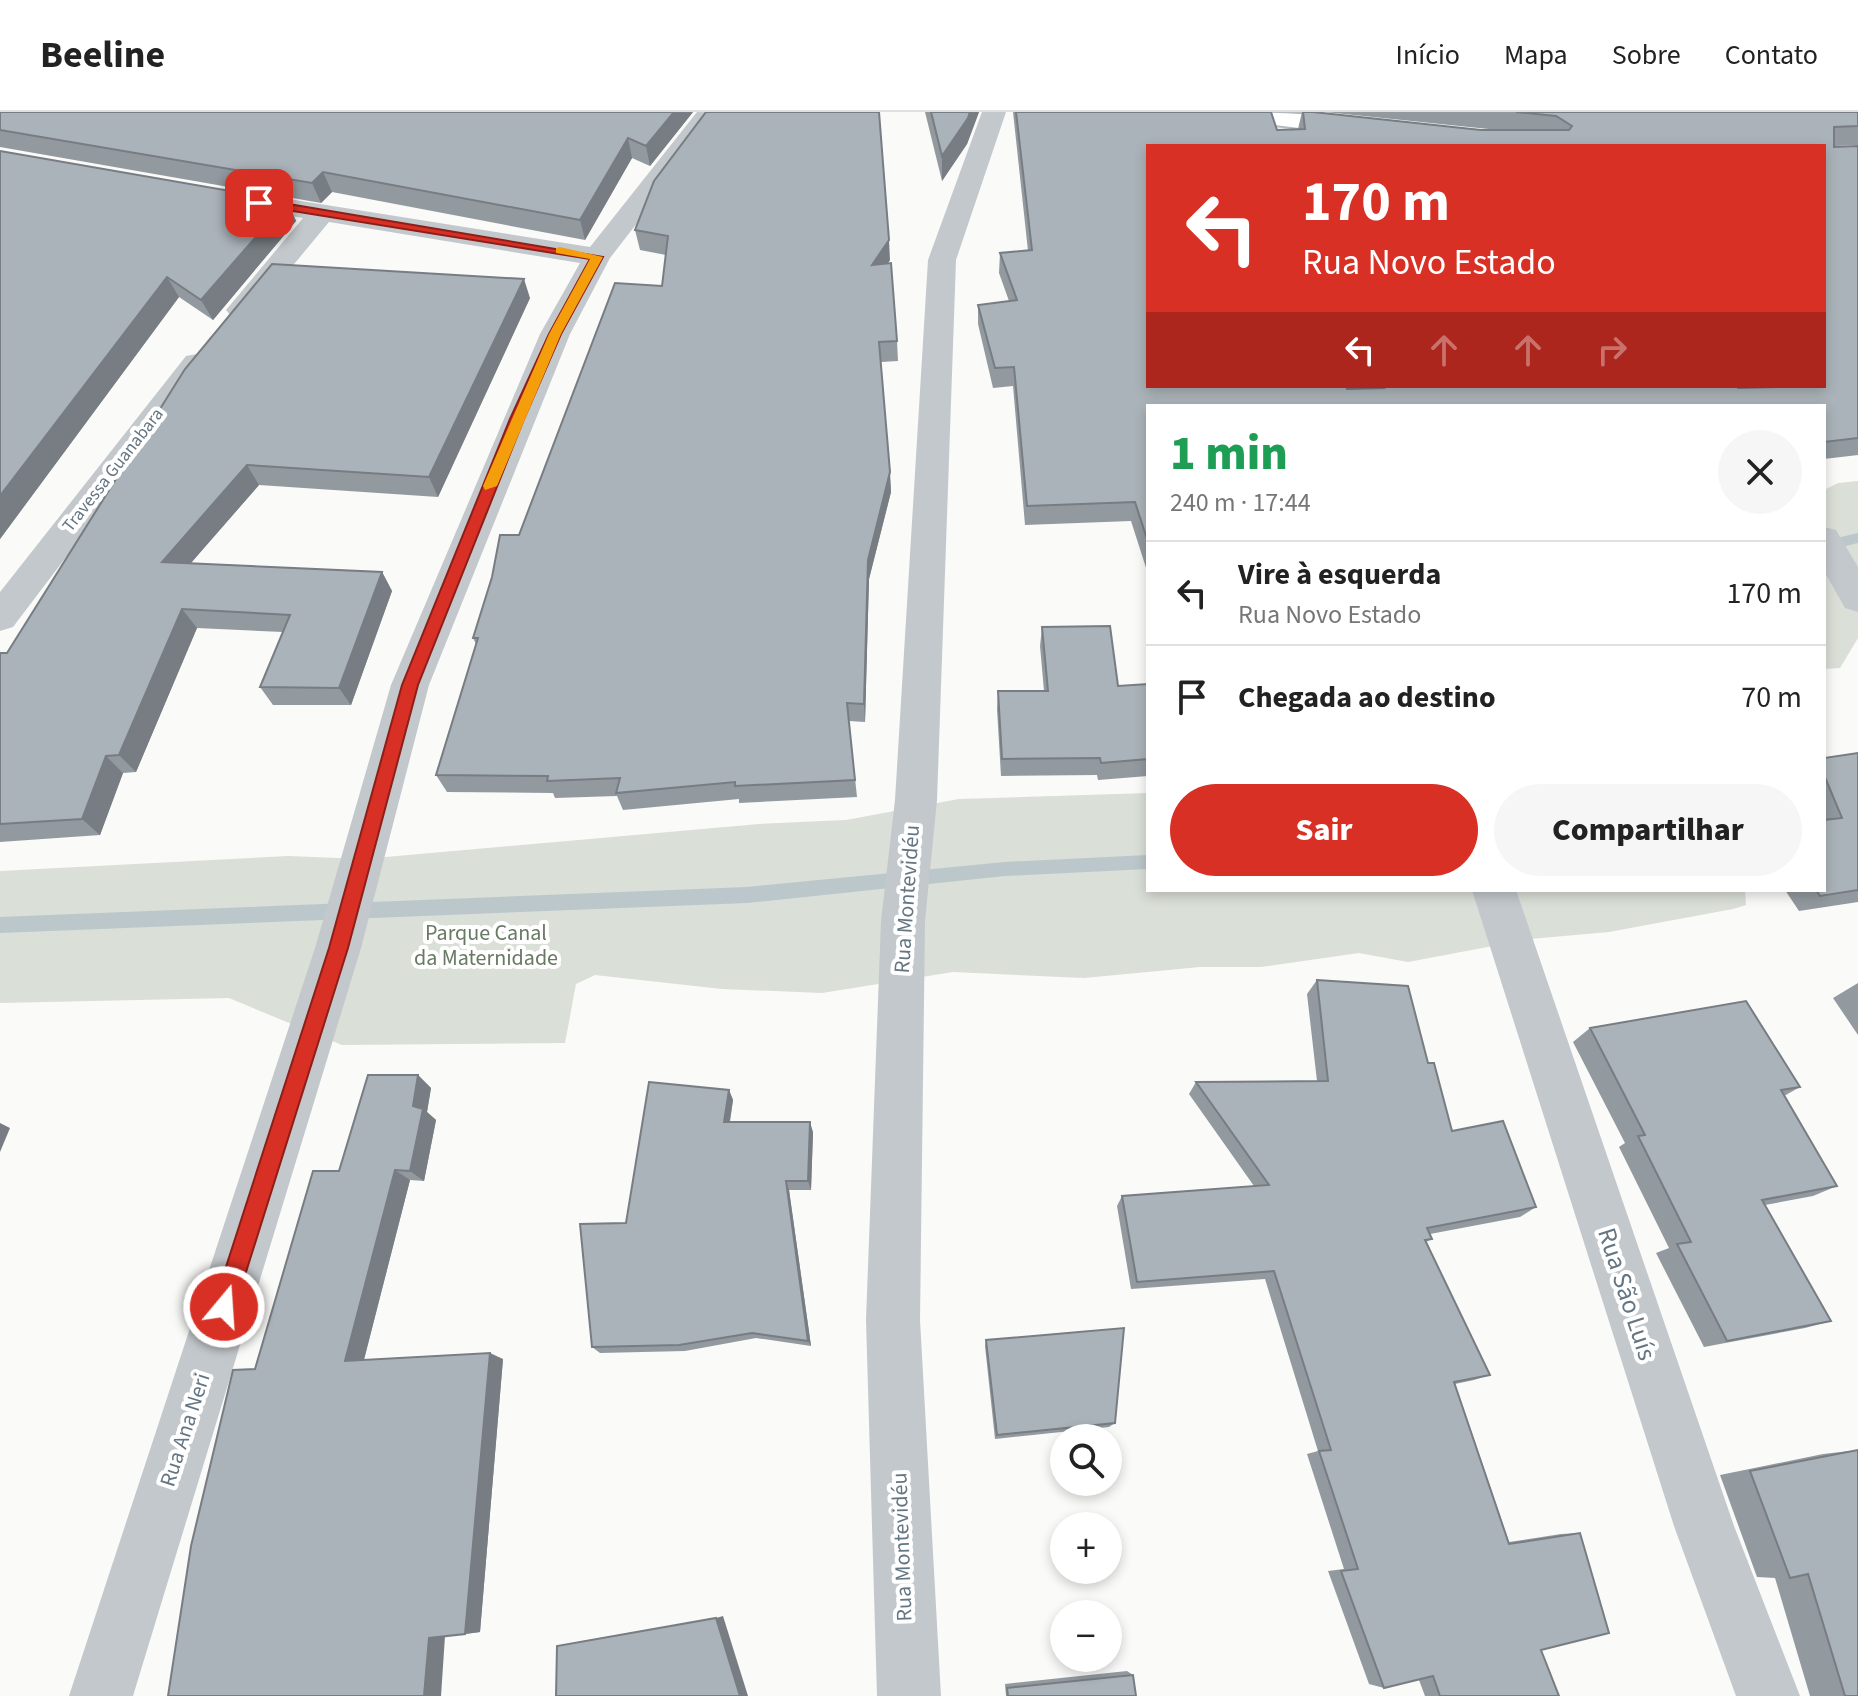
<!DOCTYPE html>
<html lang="pt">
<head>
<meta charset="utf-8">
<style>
	:root { --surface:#fff; --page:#f6f6f6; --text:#222; --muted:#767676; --line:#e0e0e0; --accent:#d93025 }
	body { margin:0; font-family:"Source Sans 3",sans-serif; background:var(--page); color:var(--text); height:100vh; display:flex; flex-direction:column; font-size:30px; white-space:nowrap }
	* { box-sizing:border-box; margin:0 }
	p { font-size:26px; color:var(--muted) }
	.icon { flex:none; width:44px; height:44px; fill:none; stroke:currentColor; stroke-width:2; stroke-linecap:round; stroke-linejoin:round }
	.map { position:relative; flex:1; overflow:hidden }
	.panel { position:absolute; left:1146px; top:292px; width:680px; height:488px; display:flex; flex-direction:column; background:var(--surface); border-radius:0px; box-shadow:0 4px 12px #0003 }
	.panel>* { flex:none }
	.banner { position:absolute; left:1146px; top:32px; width:680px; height:244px; border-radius:0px; box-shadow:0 4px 12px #0003; background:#d93025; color:#fff; overflow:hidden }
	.buttons { position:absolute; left:1050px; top:1312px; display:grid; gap:16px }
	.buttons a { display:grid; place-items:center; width:72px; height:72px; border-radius:50%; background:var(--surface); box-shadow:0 4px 12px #0003; font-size:40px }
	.pin { position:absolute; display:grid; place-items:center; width:68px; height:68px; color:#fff; margin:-34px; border-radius:16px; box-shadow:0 4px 12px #0006 }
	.me { position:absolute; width:88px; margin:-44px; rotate:18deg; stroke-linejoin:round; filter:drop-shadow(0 0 6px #0008) }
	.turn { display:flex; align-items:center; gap:28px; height:168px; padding:0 24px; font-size:36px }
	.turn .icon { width:104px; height:104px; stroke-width:2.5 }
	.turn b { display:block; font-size:56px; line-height:68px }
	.lanes { display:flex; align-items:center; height:76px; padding:0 24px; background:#0003; justify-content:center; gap:40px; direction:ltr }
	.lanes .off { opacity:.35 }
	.round { display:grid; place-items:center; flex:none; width:84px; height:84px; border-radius:42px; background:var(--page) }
	.summary { display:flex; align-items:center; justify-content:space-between; height:136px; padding:0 24px }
	h1 { font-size:48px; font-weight:800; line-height:60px; color:#1e9e55 }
	.action { display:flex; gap:16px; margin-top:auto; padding:16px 24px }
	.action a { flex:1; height:92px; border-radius:48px; background:var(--accent); color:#fff; font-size:32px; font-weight:800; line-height:92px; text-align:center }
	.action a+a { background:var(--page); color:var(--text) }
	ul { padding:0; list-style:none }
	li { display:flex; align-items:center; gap:24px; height:104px; padding:0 24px; border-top:2px solid var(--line) }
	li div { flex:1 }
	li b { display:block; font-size:30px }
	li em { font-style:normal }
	header { display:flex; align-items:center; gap:48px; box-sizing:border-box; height:112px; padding:0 40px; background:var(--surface); border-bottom:2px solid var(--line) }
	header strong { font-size:38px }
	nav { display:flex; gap:44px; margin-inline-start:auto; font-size:28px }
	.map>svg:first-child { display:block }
</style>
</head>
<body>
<header>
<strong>Beeline</strong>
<nav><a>Início</a><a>Mapa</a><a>Sobre</a><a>Contato</a></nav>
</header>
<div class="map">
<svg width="1858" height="1584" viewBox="0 0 1858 1584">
	<rect width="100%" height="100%" fill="#fafaf8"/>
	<path fill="#dadfd7" d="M1858 369V526L1840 556 1824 557V378L1838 371Z
		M1148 681V778H1745L1746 793 1733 797 1609 820 1530 827 1408 850 1359 841 1261 855H1200L1084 866 953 860 822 881 722 877 595 863 576 872 565 931 342 933 229 886 0 891V759L288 744 363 747 759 712 846 708 959 687Z"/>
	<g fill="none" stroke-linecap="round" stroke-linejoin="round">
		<path fill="#bbc7cb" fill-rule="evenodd" d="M1858 421V431L1824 439V429Z
			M1148 743V757L1005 764 747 791 0 821V805L747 775 1005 750Z"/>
		<defs>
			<path id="secondary" d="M1213 0C1238 0 1358 0 1371 15L1358 23 1225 7Z"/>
		</defs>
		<use href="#secondary" stroke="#b3babf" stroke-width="4"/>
		<path fill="#c3c8cc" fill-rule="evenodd" d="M697 0H723L610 146 570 222 429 573 361 836 133 1584H69L315 836 391 573 540 222 580 151 329 110 251 204H231L226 198 303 106 232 94 222 92 219 86 222 80 232 78 590 135Z
			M982 0H1006L956 148 937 688 925 809 920 1208 941 1584H877L866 1208 881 809 895 688 928 148Z
			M197 242 208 244 212 251 208 258 13 515 0 519V480L186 244Z
			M1336 274H1368L1374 294H1342Z
			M1824 415 1836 418 1858 455V500L1845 496 1824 459Z
			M1472 778H1516L1734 1414 1800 1584H1736L1674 1414Z"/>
		<use href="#secondary" fill="#fff" fill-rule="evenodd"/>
	</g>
	<path fill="#929a9f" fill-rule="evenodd" d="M0 0H693L650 54 632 46 585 128 332 80 321 91 0 35Z
		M925 0H979L967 32 942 69Z
		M1013 0H1271L1277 18 1298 17 1302 0 1481 18H1498L1325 0H1858V33L1834 34V35L1858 34V343L1824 347V294H1148V462L1131 409 1025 413 1013 274 993 276 978 212V193L1009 189 999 161 1000 141 1028 139ZM1148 34 1824 274H1750L1751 276H1738L1737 274H1370L1371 277H1347Z
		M0 39 287 89 296 109 213 208 179 185 0 427Z
		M635 118 890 148 887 152 897 229 898 249 881 250 891 380 869 467 865 610 849 609 857 685 739 691V687L623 698 617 684 555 686 553 681 447 680 436 663 476 532 473 526 519 423 662 174 666 143 640 138Z
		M530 186 438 385 259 373 191 451 382 460 392 479 351 593H273L260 575 283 520 197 516 136 660 123 661 100 723 0 730V541H7L185 257Z
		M1042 515 1118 574 1148 572V664L1098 668 1097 663 1001 664 997 597 998 579H1044L1040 534Z
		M1858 641V790L1799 799 1785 778H1824V646Z
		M1317 868 1428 951 1452 1019 1536 1095 1520 1105 1430 1122 1432 1127 1426 1130 1490 1263 1474 1268 1455 1272 1509 1430 1561 1422 1580 1421 1541 1538 1559 1584H1425L1419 1568 1384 1576 1369 1572 1328 1459 1344 1457 1307 1342 1318 1339 1265 1167 1131 1177 1117 1094 1122 1084 1254 1074 1189 982 1196 970 1317 969 1307 882Z
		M1858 871V923L1833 886Z
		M1590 916 1800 975 1784 984 1837 1074 1813 1084 1765 1093 1831 1209 1805 1216 1704 1235 1656 1141 1669 1136 1619 1035 1625 1031 1573 930Z
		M418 963 431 976 427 1000 436 1008 424 1069 410 1068 364 1248 503 1247 480 1520 465 1522 255 1257Z
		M729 978 733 988 730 1010 813 1020 811 1078H789L811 1234 756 1226 685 1239 600 1241 592 1235 626 1111Z
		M986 1228 1115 1311 1109 1315 995 1327 985 1234Z
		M1858 1338V1584H1810L1775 1466 1757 1465 1720 1363 1823 1342Z
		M1127 1559 1133 1563 1136 1584H1006L1005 1572Z"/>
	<path fill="#777d82" d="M674 0H693L650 54 646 34Z
		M970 0H979L967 32 942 69V44Z
		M628 26 632 46 585 128 580 108Z
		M323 60 332 80 321 91 312 71Z
		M287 89 296 109 213 208 201 188Z
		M889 128 890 148 873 173 872 153Z
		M167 165 179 185 0 427V384Z
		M524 167 530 186 438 385 429 365Z
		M247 353 259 373 176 468 162 450Z
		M890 360 891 380 869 467 865 610 864 592 868 448Z
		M382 460 392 479 351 593 339 576Z
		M182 497 197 516 136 660 119 643Z
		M106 644 123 661 100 723 82 707Z
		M418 963 431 976 427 1000 436 1008 424 1069 410 1059 413 994Z
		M729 978 733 988 728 1019 724 1010Z
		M810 1010 813 1020 811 1078 808 1069Z
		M0 1011 10 1016 0 1040Z
		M395 1058 410 1068 362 1255 345 1249Z
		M786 1069 789 1078 811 1234 808 1229Z
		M490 1241 503 1247 480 1520 465 1522Z
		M723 1504 748 1584H740L716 1506Z
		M445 1524 441 1584H424L429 1526Z"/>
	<path fill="#aab3b9" stroke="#777d82" stroke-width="2" fill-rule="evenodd" d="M0 0H674L646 34 628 26 580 108 323 60 312 71 0 18Z
		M706 0H879L889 128 872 153 891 151 897 229 879 230 890 360 868 448 864 592 847 591 855 668 735 674V670L616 681 620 666 547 669 548 664 436 663 478 526H473L492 465 500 423H519L615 171 662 174 668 124 635 118 654 69Z
		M931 0H970L968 6 942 44Z
		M1016 0H1271L1277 18 1305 17 1303 0H1313L1481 18H1569L1572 14 1556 4 1516 0H1858V14L1834 15V35L1858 34V326L1824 330V294H1148V430L1135 390 1027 394 1014 255 995 256 978 193 1017 188 1000 141 1032 138ZM1148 34H1824V274H1775L1776 275 1738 276 1737 274H1383L1384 276 1347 277 1346 274H1148Z
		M0 39 287 89 201 188 167 165 0 384Z
		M272 152 524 167 429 365 247 353 162 450 382 460 339 576 260 575 290 503 182 497 119 643 106 644 82 707 0 712V541H7L185 257Z
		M1110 514 1118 574 1148 572V647L1101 651 1100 646 1002 647 998 579H1048L1042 515Z
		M1858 641V778L1820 784 1816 778H1824V708L1842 706 1824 663V646Z
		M1317 868 1408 874 1428 951H1434L1452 1019 1503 1009 1536 1095 1427 1116 1432 1127 1425 1128 1490 1263 1454 1270 1509 1432 1580 1421 1609 1521 1541 1538 1559 1584H1440L1433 1564 1384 1576 1341 1459 1358 1457 1319 1339 1331 1338 1274 1159 1137 1170 1122 1084 1269 1073 1196 970 1328 969Z
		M1746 889 1800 975 1781 978 1837 1074 1762 1088 1831 1209 1727 1229 1677 1132 1691 1130 1638 1024 1645 1023 1590 916Z
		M368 963H418L413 994 423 997 410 1059 395 1058 345 1249 490 1241 465 1522 429 1526 424 1584H168L191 1434 233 1258 255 1257 313 1059H339Z
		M649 970 729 978 724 1010H810L808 1069H786L808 1229 752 1221 679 1233 592 1235 580 1112 626 1111Z
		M1124 1216 1115 1311 997 1323 986 1228Z
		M1858 1338V1584H1845L1808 1462 1790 1466 1750 1359Z
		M716 1506 740 1584H556L557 1534Z
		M1133 1563 1136 1584H1008L1007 1576Z"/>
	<path fill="#d93025" stroke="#8d1f18" stroke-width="2" d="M259 87 603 145 561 222 524 307 418 573 348 836 235 1195 232 1203 224 1206 216 1203 213 1195 329 836 402 573 510 307 549 222 590 147 255 93Z"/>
	<path fill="#f59e0b" d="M560 135 603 145 561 222 497 374 485 378 483 374 549 222 590 147 556 141V136Z"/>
	<g text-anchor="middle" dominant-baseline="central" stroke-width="8" stroke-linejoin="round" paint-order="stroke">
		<g font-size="18" fill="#657683" stroke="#fff">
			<text transform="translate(113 358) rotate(-52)">Travessa Guanabara</text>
		</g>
		<g font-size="22" fill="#657683" stroke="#fff">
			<text transform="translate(907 787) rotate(-86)">Rua Montevidéu</text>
			<text transform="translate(185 1318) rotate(-72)">Rua Ana Neri</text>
			<text transform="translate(902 1435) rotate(-92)">Rua Montevidéu</text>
		</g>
		<g font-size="22" fill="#687a64" stroke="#fff">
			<text x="486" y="821">Parque Canal<tspan x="486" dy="25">da Maternidade</tspan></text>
		</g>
		<g font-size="26" fill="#657683" stroke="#fff">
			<text transform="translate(1627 1182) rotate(72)">Rua São Luís</text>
		</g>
	</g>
</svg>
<div class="buttons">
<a><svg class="icon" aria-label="search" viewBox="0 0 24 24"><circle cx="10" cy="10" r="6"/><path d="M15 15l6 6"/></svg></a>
<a>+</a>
<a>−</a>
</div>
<div class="pin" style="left:259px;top:91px;background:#d93025"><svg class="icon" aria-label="arrive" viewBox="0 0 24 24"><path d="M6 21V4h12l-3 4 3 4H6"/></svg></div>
<svg class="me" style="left:224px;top:1195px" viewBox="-20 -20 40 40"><circle r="17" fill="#d93025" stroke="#fff" stroke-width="3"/><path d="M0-11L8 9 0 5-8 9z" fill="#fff"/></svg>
<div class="banner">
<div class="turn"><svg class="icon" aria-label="left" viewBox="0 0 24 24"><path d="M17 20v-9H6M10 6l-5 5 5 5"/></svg><div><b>170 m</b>Rua Novo Estado</div></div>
<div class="lanes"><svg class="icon" aria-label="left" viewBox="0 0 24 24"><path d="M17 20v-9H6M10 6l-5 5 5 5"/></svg><svg class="icon off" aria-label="ahead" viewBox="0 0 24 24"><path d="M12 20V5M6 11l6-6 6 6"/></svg><svg class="icon off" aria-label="ahead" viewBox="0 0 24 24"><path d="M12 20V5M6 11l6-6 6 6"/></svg><svg class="icon off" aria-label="right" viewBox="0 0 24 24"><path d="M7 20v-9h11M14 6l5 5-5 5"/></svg></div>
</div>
<section class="panel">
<div class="summary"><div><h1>1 min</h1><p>240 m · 17:44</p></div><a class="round"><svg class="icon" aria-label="close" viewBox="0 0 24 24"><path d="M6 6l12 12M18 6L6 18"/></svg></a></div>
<ul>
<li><svg class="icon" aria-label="left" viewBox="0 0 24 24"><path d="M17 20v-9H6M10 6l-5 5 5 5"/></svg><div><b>Vire à esquerda</b><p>Rua Novo Estado</p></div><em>170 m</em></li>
<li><svg class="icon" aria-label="arrive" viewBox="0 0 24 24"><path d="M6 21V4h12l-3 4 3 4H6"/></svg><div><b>Chegada ao destino</b></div><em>70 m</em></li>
</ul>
<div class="action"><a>Sair</a><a>Compartilhar</a></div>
</section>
</div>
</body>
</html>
